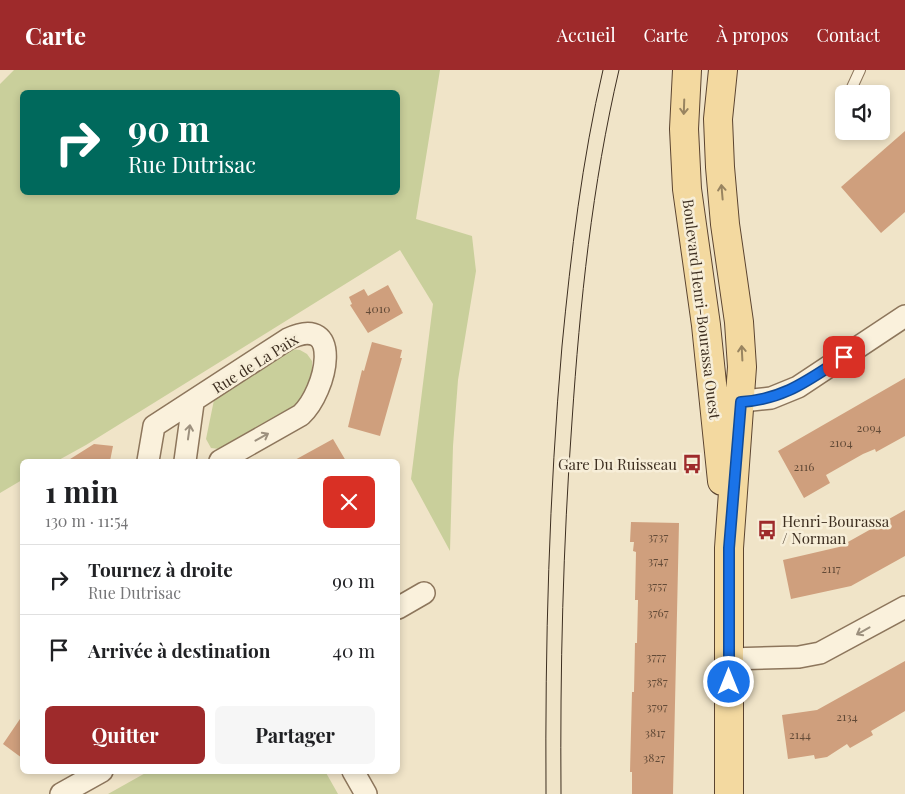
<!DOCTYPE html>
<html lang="fr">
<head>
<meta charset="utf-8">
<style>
	:root { --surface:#fff; --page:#f6f6f6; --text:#202124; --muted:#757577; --line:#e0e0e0; --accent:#9e2a2b }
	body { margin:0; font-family:"Playfair Display",serif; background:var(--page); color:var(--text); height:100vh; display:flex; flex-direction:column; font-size:19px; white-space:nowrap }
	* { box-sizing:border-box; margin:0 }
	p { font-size:16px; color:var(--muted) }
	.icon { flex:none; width:28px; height:28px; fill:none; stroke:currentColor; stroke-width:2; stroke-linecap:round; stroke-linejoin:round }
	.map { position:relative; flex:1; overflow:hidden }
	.sheet { position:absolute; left:20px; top:389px; width:380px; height:315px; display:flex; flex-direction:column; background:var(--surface); border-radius:8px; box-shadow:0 2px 8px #0003 }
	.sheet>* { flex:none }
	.top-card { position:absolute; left:20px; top:20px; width:380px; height:105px; border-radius:8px; box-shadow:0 2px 8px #0003; background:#00695c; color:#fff; overflow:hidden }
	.fabs { position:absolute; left:835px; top:15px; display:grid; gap:10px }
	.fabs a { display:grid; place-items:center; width:55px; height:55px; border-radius:8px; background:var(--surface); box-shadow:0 2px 8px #0003; font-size:25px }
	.pin { position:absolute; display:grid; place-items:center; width:42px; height:42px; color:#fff; margin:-21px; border-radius:10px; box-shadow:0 2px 8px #0006 }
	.me { position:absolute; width:55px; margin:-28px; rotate:0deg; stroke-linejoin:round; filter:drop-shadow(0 0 4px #0008) }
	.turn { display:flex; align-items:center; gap:18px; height:105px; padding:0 25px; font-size:22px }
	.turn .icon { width:65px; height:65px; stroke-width:2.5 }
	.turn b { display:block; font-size:35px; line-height:42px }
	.round { display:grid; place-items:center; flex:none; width:52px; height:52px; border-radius:8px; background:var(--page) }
	.summary { display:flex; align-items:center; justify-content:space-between; height:85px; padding:0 25px }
	h1 { font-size:30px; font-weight:700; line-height:38px }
	.cta { display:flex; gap:10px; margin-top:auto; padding:10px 25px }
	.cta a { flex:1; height:58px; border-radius:8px; background:var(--accent); color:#fff; font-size:20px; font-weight:700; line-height:58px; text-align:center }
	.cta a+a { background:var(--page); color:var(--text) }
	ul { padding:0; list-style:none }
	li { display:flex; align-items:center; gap:15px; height:70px; padding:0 25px; border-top:1px solid var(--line) }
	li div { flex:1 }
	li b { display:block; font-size:19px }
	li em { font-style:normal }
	header { display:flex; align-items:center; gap:30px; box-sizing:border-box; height:70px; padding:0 25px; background:var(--accent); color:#fff }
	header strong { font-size:24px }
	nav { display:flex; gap:28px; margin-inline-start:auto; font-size:18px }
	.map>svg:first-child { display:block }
</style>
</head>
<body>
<header>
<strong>Carte</strong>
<nav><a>Accueil</a><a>Carte</a><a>À propos</a><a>Contact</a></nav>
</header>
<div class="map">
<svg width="905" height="724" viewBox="0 0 905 724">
	<rect width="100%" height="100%" fill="#f0e4c8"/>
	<path fill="#c9cf9b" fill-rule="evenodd" d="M14 0H440L416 149 472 166 476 201 458 310 453 376 450 481 411 409 433 234 400 180 86 375 57 391H22V410L0 423V14ZM22 22H398V122H22Z
		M290 279 300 280 307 284 312 291V302L308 317 298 334 219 379 211 378 206 369 214 330Z
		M149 701H325L338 724H108Z"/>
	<path fill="#cf9f7d" d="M905 61V142L881 163 841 117Z
		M388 215 403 243 368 263 350 235 352 234 349 227 364 219 368 226Z
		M372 272 402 280 400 288H402L380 366 348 357 362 300 364 301Z
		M905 308V366L876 382 875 379 863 384 826 405 830 413 804 428 778 381Z
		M333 369 346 391H293Z
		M94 374 113 376 110 391H67Z
		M905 440V486L851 516 791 529 783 490 839 477Z
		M631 452 679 453 673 724H632V702H630L632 622H634L635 573H637L638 530H635L636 482 633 481 634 472H630Z
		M905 591V641L871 661 873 665 850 678 847 674 827 687 815 689 814 685 788 689 782 645 817 640Z
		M22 646V688L3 674Z"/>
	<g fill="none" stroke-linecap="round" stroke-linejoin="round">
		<defs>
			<path id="lane" d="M849 24 860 0
				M842 41 844 37"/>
			<path id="street" d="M724 333 771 328 798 317 905 246
				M148 391 154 356 288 269C344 242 327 321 301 345L220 391
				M185 391 193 333
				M398 538 424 523
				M729 589 799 587 820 583 905 537
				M353 701 366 724
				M61 724 102 701"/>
			<path id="primary" d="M687 0 684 59 687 119 706 255 722 411
				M723 0 718 49 720 97 725 154 739 252 742 297 729 478V724"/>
		</defs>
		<use href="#lane" stroke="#8d765c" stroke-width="12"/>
		<use href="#street" stroke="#8d765c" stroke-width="24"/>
		<use href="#primary" stroke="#5b4430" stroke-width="30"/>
		<use href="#lane" stroke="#faf1dc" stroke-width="10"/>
		<use href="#street" stroke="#faf1dc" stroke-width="21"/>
		<use href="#primary" stroke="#f3d9a0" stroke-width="28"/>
		<path stroke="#3d2e20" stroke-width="1" d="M546 724C545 574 549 425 562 276 571 183 582 90 603 0
			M561 724C560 600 563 475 572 351 580 233 592 115 619 0"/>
	</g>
	<defs><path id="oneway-shaft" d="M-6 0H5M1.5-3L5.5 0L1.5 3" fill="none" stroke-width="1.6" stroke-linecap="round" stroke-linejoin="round" transform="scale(1.25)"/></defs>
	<g stroke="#988460">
		<use href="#oneway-shaft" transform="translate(684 37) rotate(92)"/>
		<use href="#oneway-shaft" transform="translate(722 122) rotate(-95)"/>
		<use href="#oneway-shaft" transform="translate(742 283) rotate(-93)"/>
	</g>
	<g stroke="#9c907e">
		<use href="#oneway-shaft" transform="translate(189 362) rotate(-82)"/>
		<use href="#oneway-shaft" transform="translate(262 367) rotate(-29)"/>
		<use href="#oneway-shaft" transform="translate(863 561) rotate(151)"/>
	</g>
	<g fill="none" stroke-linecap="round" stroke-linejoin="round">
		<defs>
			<path id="route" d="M729 612V478L741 332C785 329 808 310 844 287"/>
		</defs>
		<use href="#route" stroke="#114b97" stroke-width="12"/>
		<use href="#route" stroke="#1a73e8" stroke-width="9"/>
	</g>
	<defs>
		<symbol id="bus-bare" viewBox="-9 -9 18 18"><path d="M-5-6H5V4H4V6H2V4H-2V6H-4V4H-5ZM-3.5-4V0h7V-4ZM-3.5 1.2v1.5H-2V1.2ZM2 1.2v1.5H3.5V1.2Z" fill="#9e2a2b" stroke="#f7eed8" stroke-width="2.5" paint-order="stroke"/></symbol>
	</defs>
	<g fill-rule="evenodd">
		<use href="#bus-bare" x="678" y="380" width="28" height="28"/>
		<use href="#bus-bare" x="753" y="446" width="28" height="28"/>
	</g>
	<g text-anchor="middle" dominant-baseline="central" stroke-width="5" stroke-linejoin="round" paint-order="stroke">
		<g font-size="12" fill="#624a37">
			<text x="378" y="238">4010</text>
			<text x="869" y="357">2094</text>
			<text x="841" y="372">2104</text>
			<text x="804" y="396">2116</text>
			<text x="658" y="466">3737</text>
			<text x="658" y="490">3747</text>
			<text x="831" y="498">2117</text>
			<text x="657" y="515">3757</text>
			<text x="658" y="542">3767</text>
			<text x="656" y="586">3777</text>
			<text x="657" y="611">3787</text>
			<text x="657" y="636">3797</text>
			<text x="847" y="646">2134</text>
			<text x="655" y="662">3817</text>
			<text x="800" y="664">2144</text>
			<text x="654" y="687">3827</text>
		</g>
		<g font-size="15" fill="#3d2e20" stroke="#f7eed8">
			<text transform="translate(702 239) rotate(83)">Boulevard Henri-Bourassa Ouest</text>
			<text transform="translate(255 293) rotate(-32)">Rue de La Paix</text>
		</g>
		<g font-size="15" fill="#3d2e20" stroke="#f7eed8" text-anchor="end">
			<text x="677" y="394">Gare Du Ruisseau</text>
			<text x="782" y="451" text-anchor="start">Henri-Bourassa<tspan x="782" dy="17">/ Norman</tspan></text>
		</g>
	</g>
</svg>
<div class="fabs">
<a><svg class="icon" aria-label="sound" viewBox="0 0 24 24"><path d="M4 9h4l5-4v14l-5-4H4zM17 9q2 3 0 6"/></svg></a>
</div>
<div class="pin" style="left:844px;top:287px;background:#d93025"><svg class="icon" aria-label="arrive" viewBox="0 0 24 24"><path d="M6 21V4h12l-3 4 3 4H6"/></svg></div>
<svg class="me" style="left:729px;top:612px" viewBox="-20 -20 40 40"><circle r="17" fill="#1a73e8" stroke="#fff" stroke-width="3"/><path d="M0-11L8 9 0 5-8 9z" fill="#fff"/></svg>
<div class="top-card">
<div class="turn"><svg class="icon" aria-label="right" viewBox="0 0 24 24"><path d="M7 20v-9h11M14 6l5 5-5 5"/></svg><div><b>90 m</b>Rue Dutrisac</div></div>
</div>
<section class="sheet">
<div class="summary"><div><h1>1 min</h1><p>130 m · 11:54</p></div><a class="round" style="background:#d93025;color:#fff"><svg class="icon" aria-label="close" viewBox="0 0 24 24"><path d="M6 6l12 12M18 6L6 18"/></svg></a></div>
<ul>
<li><svg class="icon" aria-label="right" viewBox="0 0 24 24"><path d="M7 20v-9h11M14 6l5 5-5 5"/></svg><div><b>Tournez à droite</b><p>Rue Dutrisac</p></div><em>90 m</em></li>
<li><svg class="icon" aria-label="arrive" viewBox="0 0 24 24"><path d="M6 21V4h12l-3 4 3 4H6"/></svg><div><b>Arrivée à destination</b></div><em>40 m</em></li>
</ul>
<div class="cta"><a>Quitter</a><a>Partager</a></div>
</section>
</div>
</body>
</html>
